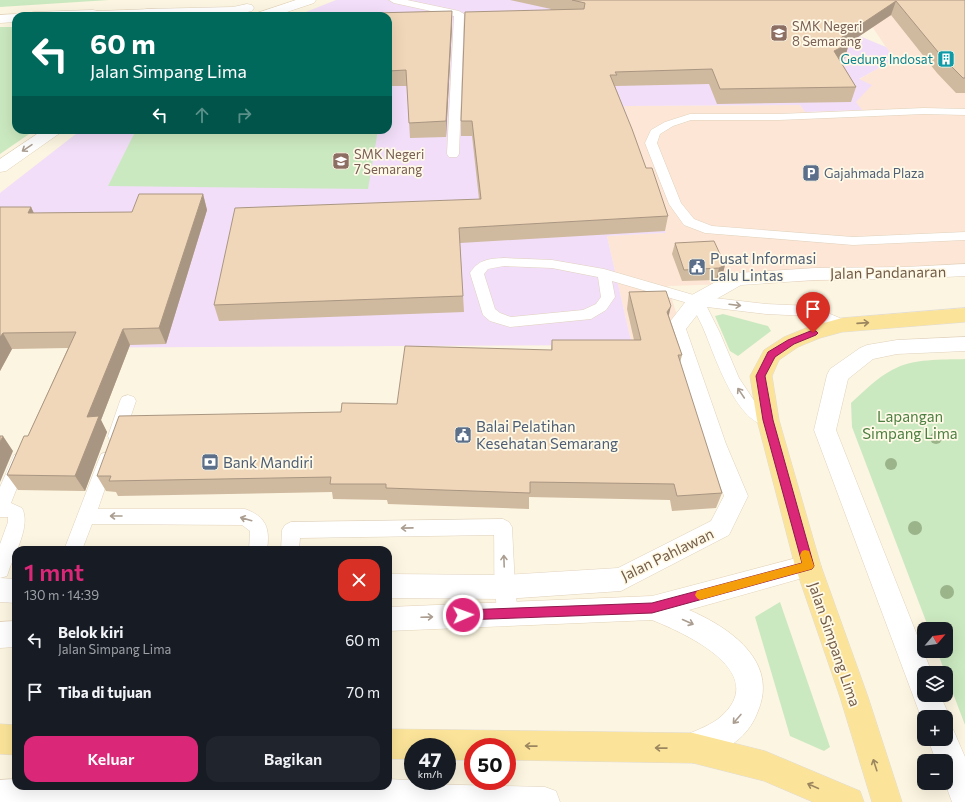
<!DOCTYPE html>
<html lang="id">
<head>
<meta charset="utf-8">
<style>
	:root { --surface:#171b24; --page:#20242c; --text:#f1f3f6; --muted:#9ea1a6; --accent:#db2777 }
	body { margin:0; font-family:Commissioner,sans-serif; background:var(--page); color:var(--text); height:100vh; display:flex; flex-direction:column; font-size:15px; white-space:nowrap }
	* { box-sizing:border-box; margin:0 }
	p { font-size:13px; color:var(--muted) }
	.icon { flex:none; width:22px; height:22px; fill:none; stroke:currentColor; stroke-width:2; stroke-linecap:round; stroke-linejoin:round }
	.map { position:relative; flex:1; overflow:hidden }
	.sheet { position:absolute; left:12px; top:546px; width:380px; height:244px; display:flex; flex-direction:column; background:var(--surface); border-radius:12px; box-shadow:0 4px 16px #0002 }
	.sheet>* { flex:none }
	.hud { position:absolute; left:12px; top:12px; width:380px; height:122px; border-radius:12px; box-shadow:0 4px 16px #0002; background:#00695c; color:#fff; overflow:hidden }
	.needle { width:26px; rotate:61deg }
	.tools { position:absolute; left:917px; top:622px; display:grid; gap:8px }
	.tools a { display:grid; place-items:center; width:36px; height:36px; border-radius:8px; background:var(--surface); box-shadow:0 4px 16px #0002; font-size:20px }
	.speed { position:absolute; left:404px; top:738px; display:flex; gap:8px; font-size:20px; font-weight:700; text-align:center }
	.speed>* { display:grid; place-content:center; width:52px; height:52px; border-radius:50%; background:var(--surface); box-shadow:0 4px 16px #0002; line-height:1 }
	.speed small { font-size:10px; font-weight:400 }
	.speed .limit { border:6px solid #d22; background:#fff; color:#111 }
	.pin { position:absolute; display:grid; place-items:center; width:34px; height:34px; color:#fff; margin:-41px -17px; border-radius:50% 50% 50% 0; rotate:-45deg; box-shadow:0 0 4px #0007 }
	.pin .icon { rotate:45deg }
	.me { position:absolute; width:44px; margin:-22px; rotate:88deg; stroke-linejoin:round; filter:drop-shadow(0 0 3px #0008) }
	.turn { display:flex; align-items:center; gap:14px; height:84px; padding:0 12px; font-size:18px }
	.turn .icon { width:52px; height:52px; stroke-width:2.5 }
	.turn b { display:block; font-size:28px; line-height:34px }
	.lanes { display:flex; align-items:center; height:38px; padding:0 12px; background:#0003; justify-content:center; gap:20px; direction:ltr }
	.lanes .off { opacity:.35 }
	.round { display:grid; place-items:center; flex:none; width:42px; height:42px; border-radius:12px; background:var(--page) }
	.head { display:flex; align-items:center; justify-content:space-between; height:68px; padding:0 12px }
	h1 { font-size:24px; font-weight:600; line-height:30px; color:var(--accent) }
	.action { display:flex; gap:8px; margin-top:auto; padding:8px 12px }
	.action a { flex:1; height:46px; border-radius:12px; background:var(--accent); color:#fff; font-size:16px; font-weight:600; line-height:46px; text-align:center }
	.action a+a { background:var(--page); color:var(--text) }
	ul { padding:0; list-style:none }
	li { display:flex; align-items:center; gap:12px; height:52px; padding:0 12px }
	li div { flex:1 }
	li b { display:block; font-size:15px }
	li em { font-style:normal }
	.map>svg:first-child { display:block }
</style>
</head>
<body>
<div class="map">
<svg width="965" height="802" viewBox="0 0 965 802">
	<rect width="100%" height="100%" fill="#fcf5e1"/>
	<path fill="#fde6d5" d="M965 0V276L668 286 685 342 632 345 607 236 666 233 624 106 800 105 805 112 861 110 856 102 858 80 894 59 863 13Z"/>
	<path fill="#f2def8" d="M336 0H772L886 47 895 59 859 79 872 85 856 102 862 110 805 112 800 105 624 106 666 233 607 236 632 345 0 348V193L81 130H388V16H296Z"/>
	<path fill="#cbe9c0" d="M0 0H109L0 7Z
		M0 27H16V130H35L0 154Z
		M136 130H378L368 189 108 186Z
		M723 314 768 326 771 331 738 356 730 351 715 316Z
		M965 359V725L937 651H946V629H929L852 427 851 403C864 391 877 378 892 370 914 358 941 360 965 359Z
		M780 602 830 747 824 751 790 736 755 617Z"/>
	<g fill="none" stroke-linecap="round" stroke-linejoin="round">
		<defs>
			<path id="lane" d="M389 0H407L459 11 464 14 459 154 457 157H449L447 154 454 16 394 3Z
				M924 108 965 109V115L924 114 779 120H691L673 126 660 134 657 143 681 203 694 219 712 226 853 237 965 232V240L853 245 705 233 684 225 669 204 645 143 651 130 665 122 690 114H779Z
				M504 258 552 260 604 269 697 296 766 304 811 306 847 321 849 325 847 329 842 330 809 316 766 314 707 307 720 333 739 378 757 405 774 416 776 420 774 424C741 435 715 357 706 335 702 324 696 314 691 304L612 281 615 297 606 310 591 319 510 327 490 321 483 315 470 273C479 259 489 259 504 258ZM504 266 552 268 598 277 601 297 596 304 583 310 511 317 500 313 495 309 484 274 488 269Z
				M128 395 134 397 136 401 124 436 122 441 116 442 110 441 108 436 120 401 122 397Z
				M107 452 113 454 115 459 98 509H245C267 517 270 529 267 550H249L250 531 242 525 92 524 82 550H64L99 459 101 454Z
				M20 453 26 455 28 460 11 503 22 508C31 525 15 553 9 570L7 576 0 578V544L8 522V517H0V487L14 455Z
				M503 519 509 522 512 527 515 587 518 614 515 620 508 623 501 620C492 600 495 558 494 535L300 538 299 550H281L282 530 285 525 291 522Z
				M412 773 413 781H431L432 802H410L409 781Z"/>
			<path id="street" d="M247 4 252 5 254 8 252 11 233 15 143 16 140 13 142 10 147 9 233 7Z
				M93 10 98 11 100 14 98 16H27L29 13 34 12Z
				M965 264V276L906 279 815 280 741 285 704 306 686 329 726 444 748 496 729 535 621 591 505 599 388 598V574L505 575 618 568 711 521 724 496 704 444 665 328 690 296 730 274 737 273 815 268 906 267Z
				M965 337V351L897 354 873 359 848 379 836 430 932 673H924V695H940L950 717 946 725V717H924V725L814 430 827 375 830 369 860 348 867 345 897 340Z
				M0 578 16 579V603L0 602Z
				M946 725 953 729 965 757V802H952L945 783H946V761H936L928 739H946Z
				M16 779V786H388V779L408 780 421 784 545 787 556 791 560 802H0V780Z"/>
			<path id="secondary" d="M296 0H316L314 3 275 16H255L257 13Z
				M154 9 183 13 185 16H63L65 13 70 12Z
				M16 14 21 16H16V22L0 23V15Z
				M43 130H62L60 133 6 171 0 172V159Z
				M808 555 817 558 821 566 817 574 689 610C729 627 779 661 758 711 754 722 748 731 739 739 726 750 708 756 693 763L682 759 678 748 682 737C694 731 707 727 718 719 774 674 687 634 652 620L388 631V607L652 596Z
				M16 621V647L0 648V622Z"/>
			<path id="primary" d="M965 308V322L842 332 820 338 798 347 779 360 772 376 779 420 821 566 868 697 902 802H872L840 697 795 566 757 420 750 376 764 350 784 337 806 328 842 318Z
				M0 724 16 725V755L0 754Z
				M388 729 693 733 765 751 860 791 864 802H813L764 781 693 763 507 760V747H473V760H447V747H413V759H388Z"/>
		</defs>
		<use href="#lane" stroke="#e0d2bd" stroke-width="1"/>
		<use href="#street" stroke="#e0d2bd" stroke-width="1"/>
		<use href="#secondary" stroke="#e2d2b8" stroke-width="1"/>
		<use href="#primary" stroke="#e0dbd7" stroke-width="1"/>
		<use href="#lane" fill="#fff" fill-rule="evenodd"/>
		<use href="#street" fill="#fff" fill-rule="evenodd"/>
		<use href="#secondary" fill="#fff" fill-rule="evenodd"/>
		<use href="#primary" fill="#fbe499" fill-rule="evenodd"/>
	</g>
	<g fill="#9bb48a">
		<circle cx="936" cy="438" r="6"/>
		<circle cx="891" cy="464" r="6"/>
		<circle cx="915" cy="528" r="7"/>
		<circle cx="947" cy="592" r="7"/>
	</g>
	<path fill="#cfb99f" d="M510 0H965V93H956L937 73 891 15 849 43 845 58 840 60 856 87 851 102 717 104 709 84 615 86 646 168 668 216 665 231 460 243 464 312 219 321 214 305 479 199 472 136H461V121L551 9Z
		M388 16 452 26 446 137 410 138 407 86H388Z
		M203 194 207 210 166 344 130 345 101 420 107 432 85 491 18 490 7 475 28 436 68 348 12 349 0 371V207H31L34 213 132 212Z
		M675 243 725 265 722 277 716 280 682 281 672 254Z
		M629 292 669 316 682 355 680 363 722 493 716 508 672 511 670 500 529 497V509L388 504 387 500 333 499 332 492 118 496 116 492 106 491 97 476 341 412 397 404 551 350 552 340H634L627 309Z"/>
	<path fill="#a99682" d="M896 1 891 15 849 43 845 58 829 66 834 51 839 39Z
		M452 11V26L446 137V121Z
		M203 194 207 210 166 344 159 328Z
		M31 207 38 223 28 213Z
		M725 265 722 277 716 280 719 268Z
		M671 306 667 323V312Z
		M123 329 130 345 101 420 107 432 85 491 75 476 87 417Z
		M3 333 12 349 0 371V337Z
		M3 436 13 451 0 482V442Z"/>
	<path fill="#f1d7b9" stroke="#a99682" d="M572 0H965V78H963L943 58 896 1 839 39 850 43 834 51 856 87 720 89 712 69 615 72 617 75H610L632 129 646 168H652L668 216 459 228 463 296 214 305 235 208 481 199 472 121H461L465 12 584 9 585 3Z
		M452 11 446 121 409 123 406 70 388 71V16H334V14Z
		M139 194H203L159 328 123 329 87 417 99 416 75 476 7 475 24 436H28L76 332 3 333 0 337V207H31L28 213 132 212Z
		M714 241 725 265 719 268 684 270 675 243Z
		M666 291 671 306 667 312 682 355H678L722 493 677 496 674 484 530 482V493L386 488V484H330L331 477 109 481 111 476H97L119 416 341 412 342 403 397 404 405 346 552 350V340H641L629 292Z
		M0 436H3L0 442Z"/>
	<defs><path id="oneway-shaft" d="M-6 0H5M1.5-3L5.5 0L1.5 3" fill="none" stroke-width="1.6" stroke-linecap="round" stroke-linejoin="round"/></defs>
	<g stroke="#ab9e91">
		<use href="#oneway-shaft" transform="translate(27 148) rotate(146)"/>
		<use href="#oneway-shaft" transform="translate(735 305) rotate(7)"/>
		<use href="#oneway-shaft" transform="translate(741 393) rotate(-124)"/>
		<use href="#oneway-shaft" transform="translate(116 516) rotate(-180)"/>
		<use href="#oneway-shaft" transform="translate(246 519) rotate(-164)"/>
		<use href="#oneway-shaft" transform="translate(407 528) rotate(179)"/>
		<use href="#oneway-shaft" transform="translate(504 561) rotate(-92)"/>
		<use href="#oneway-shaft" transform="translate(427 617) rotate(-2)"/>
		<use href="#oneway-shaft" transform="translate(688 622) rotate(24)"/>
		<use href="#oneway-shaft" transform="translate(737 719) rotate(131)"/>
	</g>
	<g stroke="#9c8660">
		<use href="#oneway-shaft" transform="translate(863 323) rotate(-4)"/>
		<use href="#oneway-shaft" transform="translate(531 746) rotate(-179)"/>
		<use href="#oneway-shaft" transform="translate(661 748) rotate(-179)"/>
		<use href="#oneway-shaft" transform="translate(875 765) rotate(-108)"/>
		<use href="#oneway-shaft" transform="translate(813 786) rotate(-156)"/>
	</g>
	<path fill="#db2777" stroke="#8e194d" d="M813 330 816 331 818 333 816 335 794 344 775 357 765 376 773 420 814 566 812 569 652 613 463 620 459 619 457 615 459 612 463 610 652 603 802 563 763 420 756 376 768 352 788 340Z"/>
	<path fill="#f59e0b" d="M805 550 809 551 814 566 812 569 700 600 697 598 695 595 697 591 700 590 802 563 800 555 802 551Z"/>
	<defs>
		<symbol id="school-square" viewBox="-11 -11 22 22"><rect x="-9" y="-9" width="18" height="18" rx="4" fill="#8d6e63" stroke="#fff9e7"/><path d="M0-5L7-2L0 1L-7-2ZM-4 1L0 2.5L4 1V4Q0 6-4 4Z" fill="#fff"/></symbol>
		<symbol id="building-square" viewBox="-11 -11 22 22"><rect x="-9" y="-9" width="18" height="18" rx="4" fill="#0f9aa8" stroke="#fff9e7"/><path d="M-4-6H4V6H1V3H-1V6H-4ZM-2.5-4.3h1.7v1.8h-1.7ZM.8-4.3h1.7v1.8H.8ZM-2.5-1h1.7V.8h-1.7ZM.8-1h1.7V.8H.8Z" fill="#fff"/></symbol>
		<symbol id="parking-square" viewBox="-11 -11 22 22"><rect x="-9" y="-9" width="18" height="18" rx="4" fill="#5c6f8a" stroke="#fff9e7"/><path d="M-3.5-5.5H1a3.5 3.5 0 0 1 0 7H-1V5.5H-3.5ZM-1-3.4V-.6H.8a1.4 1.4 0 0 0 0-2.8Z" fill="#fff"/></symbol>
		<symbol id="civic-square" viewBox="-11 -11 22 22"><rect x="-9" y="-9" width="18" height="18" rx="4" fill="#5c6f8a" stroke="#fff9e7"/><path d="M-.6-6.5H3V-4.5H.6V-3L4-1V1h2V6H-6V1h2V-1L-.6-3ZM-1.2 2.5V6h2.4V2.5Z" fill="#fff"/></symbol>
		<symbol id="bank-square" viewBox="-11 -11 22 22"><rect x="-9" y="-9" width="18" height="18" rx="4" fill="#5c6f8a" stroke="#fff9e7"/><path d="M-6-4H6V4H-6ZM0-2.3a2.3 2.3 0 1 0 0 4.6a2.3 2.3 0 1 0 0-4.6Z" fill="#fff"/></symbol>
	</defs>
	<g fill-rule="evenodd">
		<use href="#school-square" x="769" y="23" width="20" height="20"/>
		<use href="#building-square" x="936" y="49" width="20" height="20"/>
		<use href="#school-square" x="331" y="151" width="20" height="20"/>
		<use href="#parking-square" x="801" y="163" width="20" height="20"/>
		<use href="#civic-square" x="687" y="257" width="20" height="20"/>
		<use href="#civic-square" x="453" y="425" width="20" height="20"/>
		<use href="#bank-square" x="200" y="452" width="20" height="20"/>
	</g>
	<g text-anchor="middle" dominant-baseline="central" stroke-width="3.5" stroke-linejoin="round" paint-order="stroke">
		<g font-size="13" fill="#785e54" stroke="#fff9e7" text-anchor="start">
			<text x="792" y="26">SMK Negeri<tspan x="792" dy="15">8 Semarang</tspan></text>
			<text x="354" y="154">SMK Negeri<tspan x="354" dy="15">7 Semarang</tspan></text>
		</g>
		<g font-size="13" fill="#0d838f" stroke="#fff9e7" text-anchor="end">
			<text x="933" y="59">Gedung Indosat</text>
		</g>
		<g font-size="13" fill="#4e5e75" stroke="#fff9e7" text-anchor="start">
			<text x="824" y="173">Gajahmada Plaza</text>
		</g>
		<g font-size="15" fill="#4e5e75" stroke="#fff9e7" text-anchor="start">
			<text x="710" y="258">Pusat Informasi<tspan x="710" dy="17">Lalu Lintas</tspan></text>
			<text x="476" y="426">Balai Pelatihan<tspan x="476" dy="17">Kesehatan Semarang</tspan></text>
			<text x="223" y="462">Bank Mandiri</text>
		</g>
		<g font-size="15" fill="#735d48" stroke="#fff9e7">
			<text transform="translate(888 272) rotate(-1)">Jalan Pandanaran</text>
			<text transform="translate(667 554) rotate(-26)">Jalan Pahlawan</text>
			<text transform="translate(835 644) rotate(71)">Jalan Simpang Lima</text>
		</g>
		<g font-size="15" fill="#4c7f42" stroke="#fff9e7">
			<text x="910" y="416">Lapangan<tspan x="910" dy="17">Simpang Lima</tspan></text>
		</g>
	</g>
</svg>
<div class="tools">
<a><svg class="needle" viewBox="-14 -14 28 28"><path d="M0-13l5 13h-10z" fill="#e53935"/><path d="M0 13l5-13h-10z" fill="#9ea1a6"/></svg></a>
<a><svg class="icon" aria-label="layers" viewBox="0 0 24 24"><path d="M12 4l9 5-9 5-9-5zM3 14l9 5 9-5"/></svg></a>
<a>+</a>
<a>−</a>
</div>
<div class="speed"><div>47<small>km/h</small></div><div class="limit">50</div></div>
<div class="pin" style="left:813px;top:333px;background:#d93025"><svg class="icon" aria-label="arrive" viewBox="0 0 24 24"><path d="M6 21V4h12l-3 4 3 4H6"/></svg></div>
<svg class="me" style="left:463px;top:615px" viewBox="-20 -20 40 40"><circle r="17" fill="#db2777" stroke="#fff" stroke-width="3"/><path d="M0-11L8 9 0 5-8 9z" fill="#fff"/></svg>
<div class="hud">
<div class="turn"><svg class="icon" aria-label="left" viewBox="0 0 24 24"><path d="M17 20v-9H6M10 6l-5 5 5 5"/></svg><div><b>60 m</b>Jalan Simpang Lima</div></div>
<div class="lanes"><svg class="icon" aria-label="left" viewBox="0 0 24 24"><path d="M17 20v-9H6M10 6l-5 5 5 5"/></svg><svg class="icon off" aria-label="ahead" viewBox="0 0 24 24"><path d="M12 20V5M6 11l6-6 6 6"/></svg><svg class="icon off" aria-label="right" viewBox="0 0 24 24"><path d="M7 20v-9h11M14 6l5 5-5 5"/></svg></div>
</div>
<section class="sheet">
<div class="head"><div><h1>1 mnt</h1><p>130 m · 14:39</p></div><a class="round" style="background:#d93025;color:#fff"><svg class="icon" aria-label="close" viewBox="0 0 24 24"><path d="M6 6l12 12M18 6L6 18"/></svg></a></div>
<ul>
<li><svg class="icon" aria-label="left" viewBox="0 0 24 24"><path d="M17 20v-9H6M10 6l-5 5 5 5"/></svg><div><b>Belok kiri</b><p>Jalan Simpang Lima</p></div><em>60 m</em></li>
<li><svg class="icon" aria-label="arrive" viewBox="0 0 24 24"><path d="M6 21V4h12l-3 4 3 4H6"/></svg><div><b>Tiba di tujuan</b></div><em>70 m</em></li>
</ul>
<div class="action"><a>Keluar</a><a>Bagikan</a></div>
</section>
</div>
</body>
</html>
